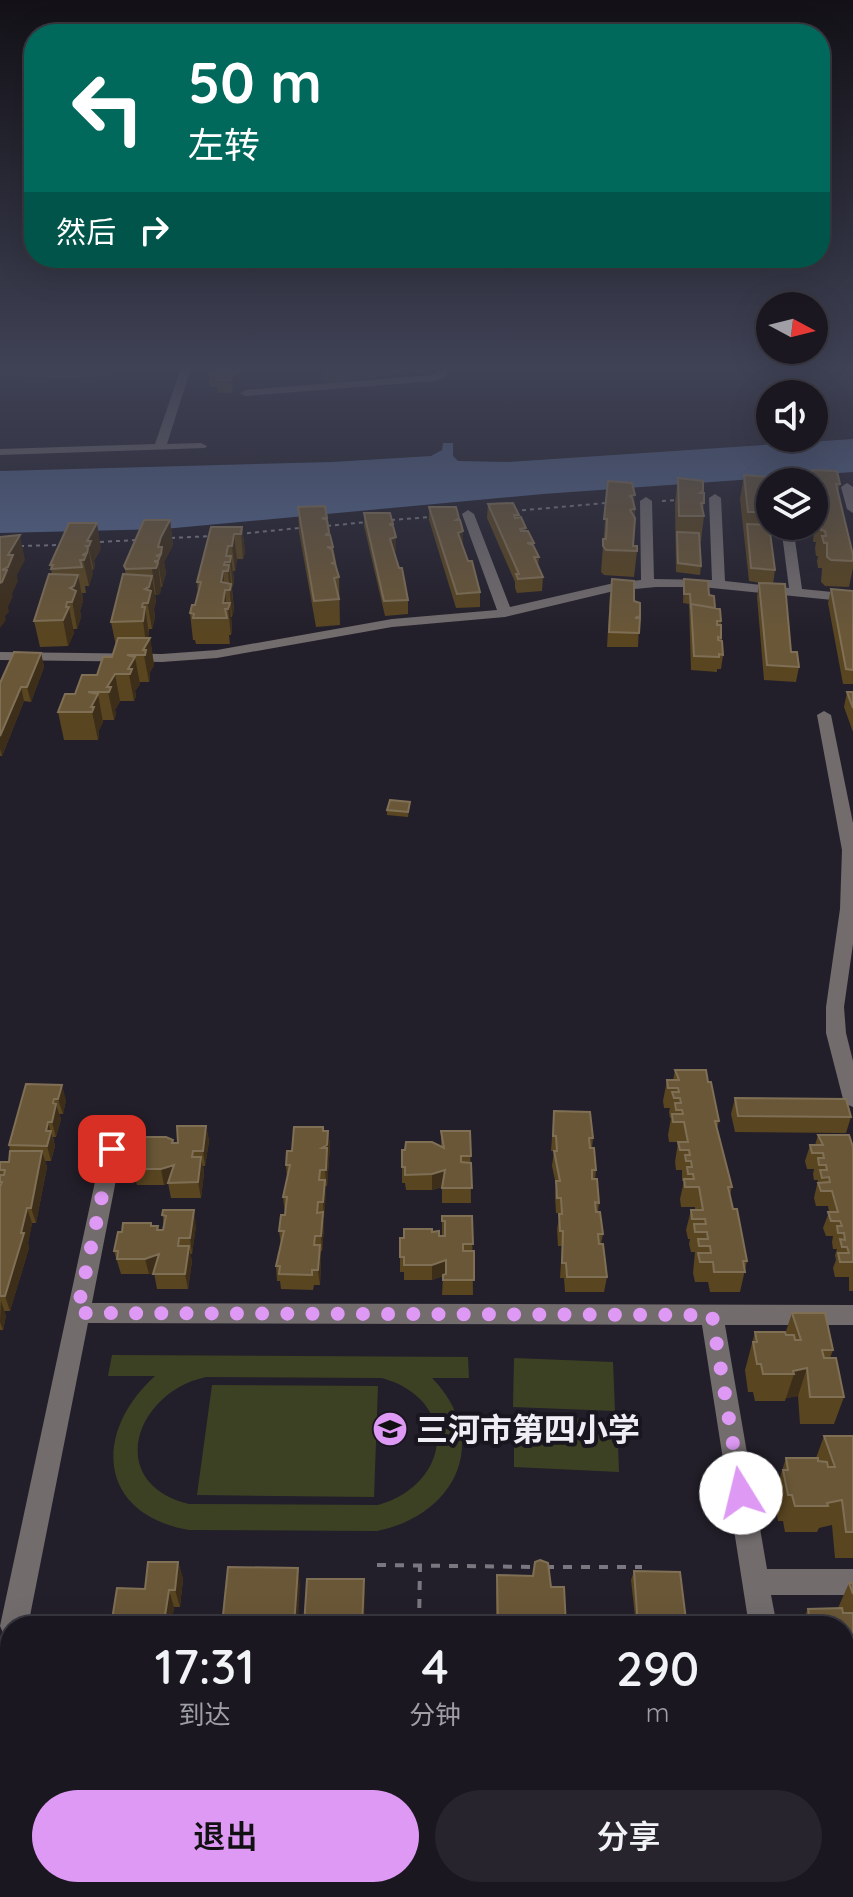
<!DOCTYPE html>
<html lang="zh">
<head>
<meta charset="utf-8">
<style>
	:root { --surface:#1a1720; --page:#27242d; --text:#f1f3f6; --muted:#9f9fa5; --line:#38363e; --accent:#dd99f3 }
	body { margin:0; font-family:Quicksand,"Noto Sans SC",sans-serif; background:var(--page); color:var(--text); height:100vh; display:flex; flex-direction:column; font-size:30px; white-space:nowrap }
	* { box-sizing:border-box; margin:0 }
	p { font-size:26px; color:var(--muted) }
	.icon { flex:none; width:44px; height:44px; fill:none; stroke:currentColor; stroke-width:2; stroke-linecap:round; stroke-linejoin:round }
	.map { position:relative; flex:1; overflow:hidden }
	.drawer { position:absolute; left:0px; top:1616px; width:854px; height:282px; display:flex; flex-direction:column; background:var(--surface); border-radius:32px 32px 0 0; box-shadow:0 8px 32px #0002,0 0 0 2px var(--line) }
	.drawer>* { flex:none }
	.top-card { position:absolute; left:24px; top:24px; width:806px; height:244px; border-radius:32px; box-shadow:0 8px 32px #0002,0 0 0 2px var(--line); background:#00695c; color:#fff; overflow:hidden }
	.needle { width:52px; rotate:97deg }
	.controls { position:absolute; left:756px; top:292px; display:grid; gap:16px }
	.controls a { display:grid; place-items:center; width:72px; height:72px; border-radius:50%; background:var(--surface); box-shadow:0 8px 32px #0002,0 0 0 2px var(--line); font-size:40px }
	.pin { position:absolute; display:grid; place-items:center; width:68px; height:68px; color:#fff; margin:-34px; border-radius:16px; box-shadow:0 4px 12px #0006 }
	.me { position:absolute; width:88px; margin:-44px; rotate:351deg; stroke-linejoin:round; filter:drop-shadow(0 0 6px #0008) }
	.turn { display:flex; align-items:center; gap:28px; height:168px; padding:0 32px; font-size:36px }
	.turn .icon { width:104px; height:104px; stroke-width:2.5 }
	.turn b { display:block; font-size:56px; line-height:68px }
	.then { display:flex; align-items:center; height:76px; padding:0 32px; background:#0003; gap:16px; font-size:30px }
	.eta { display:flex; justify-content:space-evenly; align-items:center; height:136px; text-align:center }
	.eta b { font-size:48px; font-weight:600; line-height:56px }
	.cta { display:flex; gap:16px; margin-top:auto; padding:16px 32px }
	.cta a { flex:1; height:92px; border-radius:48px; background:var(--accent); color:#111; font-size:32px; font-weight:600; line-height:92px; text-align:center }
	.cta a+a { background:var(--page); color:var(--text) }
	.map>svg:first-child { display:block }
</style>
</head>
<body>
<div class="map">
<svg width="853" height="1897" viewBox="0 0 853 1897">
	<rect width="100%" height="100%" fill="#231f2a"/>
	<path fill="#3d4123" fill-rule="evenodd" d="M0 368H98L97 371 131 368C97 384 38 376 0 376Z
		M323 368H411L414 372 329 383 322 379Z
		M112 1355 468 1357 469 1378H432C492 1440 456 1515 377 1531L189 1530C97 1514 93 1432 155 1376H108ZM206 1377 382 1378C460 1400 452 1484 378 1505L189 1504C104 1483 135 1392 206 1377Z
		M514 1358 613 1362 615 1411 513 1407Z
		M212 1385 378 1386 374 1497 197 1495Z
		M514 1416 617 1420 619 1472 514 1467Z"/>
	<path fill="#54668b" d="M853 439V472L543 494 164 529 0 533V471L332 462 431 456 442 450 443 443H453V456L458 461 507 462Z"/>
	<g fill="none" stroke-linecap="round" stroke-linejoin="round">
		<path stroke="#7a7780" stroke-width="2" stroke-dasharray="4 4" stroke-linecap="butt" d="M662 501 678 500
			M514 511 606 503
			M391 520 431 517
			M327 526 367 522
			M239 534 299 528
			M171 538 212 536
			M100 542 136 540
			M20 546 60 545"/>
		<path stroke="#7a7780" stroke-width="4" stroke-dasharray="9 9" stroke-linecap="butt" d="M377 1565 538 1567
			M545 1567H642
			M419 1626 420 1566
			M416 1897 417 1888"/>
		<path fill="#726c6d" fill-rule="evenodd" d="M181 368H191L167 444 201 443 207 446 205 448 0 455V449L155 444Z
			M441 368H451L444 378 434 381 245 396 240 393 245 390 433 375Z
			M847 483 853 487V513L847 509 841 487Z
			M715 494 721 498 725 581 789 588 781 526H793L802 589 853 594V602L702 587H656L614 591 505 617 392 627 217 658 162 662 0 660V652L162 654 217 650 392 619 497 610 462 514 468 510 474 514 510 607 614 583 641 580 640 501 646 497 652 501 654 579 712 580 709 498Z
			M824 711 831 715 853 823V944L844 1007 846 1033 853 1061V1107L846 1104 843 1099 826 1033V1007L840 909 842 850 817 715Z
			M112 1141 119 1143 122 1149 92 1303 853 1305V1325H725L767 1569H853V1595H771L777 1626H749L702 1325 88 1323 28 1626H10V1705L0 1709V1637L4 1635 0 1626 102 1149 105 1143Z
			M791 1888H821L822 1897H792Z"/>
	</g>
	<path fill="#594520" d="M211 368 241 380 240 384 234 385 232 393H217V387H210L209 375Z
		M411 368H431L429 374H414V369Z
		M812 470 840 484 838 492 853 555V568L849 587 825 586 821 582 822 568H818L817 561 818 556H816L815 548 816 542H813L814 530 811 529 810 526H814V482H809Z
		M744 475 770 482V526H771L770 533 775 570 773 584 791 652 799 667 796 682 764 680 757 597 759 583H761L749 581 740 499Z
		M678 478 703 481 704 503 703 511 704 516 701 541H700L701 566 700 575 676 572 675 503Z
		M608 481 634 504 635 509 633 546 637 551 634 577 604 575 601 572Z
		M488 504 519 515 518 517 534 543 533 546 539 557 538 566 543 577 542 591 517 593 515 588V582L487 518Z
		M325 506 339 577 340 625 316 627 299 532 298 507Z
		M429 507 459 520 462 545 480 592V607L456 608 429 520Z
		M364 513H390L396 537V551H394L408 600V614L385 616 364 526Z
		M170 520 173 545 164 562 166 573 162 587H161L160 594 155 595 156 602 154 609 155 618 152 629H149L148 638H150L154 665 150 672V676L149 682H139L140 684 135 691 136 696 134 701H120L115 710 116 714 114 720H103V722L99 730V734L98 740H64L58 712 75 694 97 675 112 657 116 646 111 622 126 575 124 566Z
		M69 523 101 548 94 561 95 566 92 571 89 586H85L86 593H82L83 601 80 611 81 617 77 629H73L74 633 68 646 40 647 34 621 52 574 50 565Z
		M211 527H242L245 552 243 559H237L235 571H233L234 582 232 588 234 610 232 617H231L232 629 231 635H229L230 644H196L195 640H193L190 613 195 605 198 593 197 582Z
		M684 579 709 595 721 621V640L723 655 721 669H717V672L691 670 689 604 683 603Z
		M831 589 853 591V684H843L828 603Z
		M610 593 640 603 638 647H607Z
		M41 653 44 667 31 702 24 701 2 756H0V683Z
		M847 692H853V732L844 707Z
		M410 802 408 817 387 815V810Z
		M675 1070 708 1082 719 1121 717 1128 732 1187 730 1195 733 1209 747 1261 740 1292H710L708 1282H695L693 1273 695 1252H691L689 1244 690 1239H688L686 1230 691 1210H695V1207H681L680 1199 684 1181H682V1170H676L675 1162 678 1142H669L668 1135 671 1118H670L669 1112 670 1108H664L663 1101 667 1080H673Z
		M26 1084 66 1100 63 1114H59L61 1119 56 1137H53L55 1146 51 1161H45L47 1167 36 1223H32L28 1243 29 1248 10 1311H4L6 1316 3 1330H0V1162H9L10 1151 9 1145Z
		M735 1098 851 1117 846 1133 735 1132 731 1114Z
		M554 1111 593 1138 592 1148 596 1170 595 1179 599 1203 598 1212 603 1234 601 1244 607 1277 604 1292H565L564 1278H560L562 1246H558L557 1229 560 1213H556L555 1197 556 1185 552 1166 554 1151H551Z
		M206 1126 209 1141 205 1166H203L204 1173 201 1198H171L168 1183 164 1185H137L131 1162 173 1143H178Z
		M324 1131H328L330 1146 327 1186H325L324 1218H323L324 1228 322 1251H321V1260L320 1285H314L313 1290 281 1289 280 1281H277L276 1266 281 1245 279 1231 285 1215 283 1197 287 1178 286 1165 292 1151Z
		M441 1131H470L471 1203H442V1187L432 1190H406L405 1183H402V1150L441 1147Z
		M818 1135 853 1147V1291H849V1277H835L833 1268 836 1260 835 1255 837 1249H833L832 1242 833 1236H826L823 1228 829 1212 828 1206H816L814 1198 818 1180H814L813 1174 814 1169H807L805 1161 810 1145H815Z
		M163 1210 196 1226 192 1254H190L192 1261 188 1289H157L154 1273 149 1274H121L114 1251 151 1223 152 1226H158L159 1230H163Z
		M442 1216H472L473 1295H442L443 1276 432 1280H404V1272H400V1238L432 1232 442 1236Z
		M792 1313 833 1350 830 1358 844 1397 834 1424H800L798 1396 786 1398 785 1401H755L753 1392H748L745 1370 755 1332 785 1334Z
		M824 1436H853V1558H835L832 1525 819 1528 817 1532H785L783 1521H778L774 1496 786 1458H816Z
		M178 1562 183 1579 180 1607H174L171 1626H111L145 1589Z
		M634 1571 686 1620 690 1626H636L631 1580Z
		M497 1575 551 1587 566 1626H496V1593Z
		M849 1583H853V1682L844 1684V1626H800L808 1609 838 1608Z
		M848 1780H853V1866H847L844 1851V1786Z"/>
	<path fill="#3d2e1a" d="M240 368 241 380 240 384 234 385 232 393 231 380 233 373Z
		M635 495 632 534 627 535 629 496Z
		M170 520 173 545 164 562 166 573 162 587 158 561V547L161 537Z
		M97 523 101 548 94 561 95 566 94 571 87 541Z
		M242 527 245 552 243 559 241 534Z
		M463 531V544L458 546V533Z
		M234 534 237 559 235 571 232 546Z
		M20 535 25 560 17 575 18 581 12 594 13 596 8 607 9 612 5 616 6 620 0 628V583L2 570 8 555Z
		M396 537V551L390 552V539Z
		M88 548 93 574 89 586 82 555Z
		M231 556 234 582 233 588 230 562Z
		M158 563 161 589 160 594 156 595 152 569Z
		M229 565 234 610 232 617 228 571Z
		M223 571 227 609H225L224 618 221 582Z
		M78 575 83 601 80 611 81 617 77 629 70 588Z
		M152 576 156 602 154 609 155 618 152 629 145 589Z
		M67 602 68 608 69 607 74 633 68 646 63 620Z
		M143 603 144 612 145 607 149 634 148 642 150 638 154 665 150 672V676L149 682 143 650 146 644 143 621Z
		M230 603 232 629 231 635 228 609Z
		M41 653 44 667 31 702 27 687Z
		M135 657 140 684 135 691 136 696 134 701 128 669Z
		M115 674 120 701 115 710 116 714 114 720 107 687Z
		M21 687 24 701 2 756 0 749V736Z
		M98 694 103 722 99 730V734L98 740 91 707Z
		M62 1085 66 1100 63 1114 58 1099Z
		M54 1099 61 1119 56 1137 52 1122Z
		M48 1122 55 1146 51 1161 47 1146 46 1131Z
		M206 1126 209 1141 205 1166 203 1151Z
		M328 1131 330 1146 327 1186 322 1148Z
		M42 1151 47 1167 36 1223 31 1208Z
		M201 1157 204 1173 201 1198 198 1182Z
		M174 1165 177 1181 164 1185 161 1169Z
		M445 1170 444 1186 432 1190V1174Z
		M325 1180 326 1195 324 1218 323 1202Z
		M27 1208 32 1223 28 1243 29 1248 10 1311 5 1296Z
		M194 1210 196 1226 192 1254 190 1238Z
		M323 1212 324 1228 322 1251 321 1236Z
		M320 1245 321 1260 320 1285 318 1270Z
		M189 1246 192 1261 188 1289 185 1274Z
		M159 1254 163 1270 149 1274 145 1259Z
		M446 1260 445 1275 432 1280V1265Z
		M1 1301 6 1316 3 1330 0 1322Z
		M807 1368 798 1396 786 1398 794 1374 793 1371Z
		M178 1562 183 1579 180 1607 175 1590Z
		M298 1568 300 1585 298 1626H294Z
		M364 1579 365 1593 364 1626H362Z
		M169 1590 174 1607 171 1626H166L164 1622Z"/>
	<path fill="#6a5737" stroke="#7f6f55" stroke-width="2" d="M211 368H240L239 372 233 373 231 380H216L218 375H209Z
		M812 470 837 471 840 484H836L853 555V561L831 560 827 557V543H824L822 536H826L825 531 821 530 820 523H823L822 517H818L819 505 816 504 814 498 818 499 817 492H814V487H815L814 482 811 480Z
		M744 475 769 477 770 488 768 489H770V512H748Z
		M678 478 703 481V491L700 493H704V503H701L704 516H679Z
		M608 481 632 483 635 495 629 496 632 497 635 509 630 510 635 518 633 546H637V551L606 550 603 546V539H606L607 519H604Z
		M513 503 519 515H514L515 518 521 517 526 528 520 529 521 531H528L534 543H527L533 545 539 557H534L543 577 518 579 516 574H519L488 504Z
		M325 506 327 518H322L327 520 329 533 325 535H330L333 547H327L332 549 335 563H331L335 564 339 577 334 578 339 599 314 601 298 507Z
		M429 507H456L459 518 456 520H460L463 531 458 533 468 561H472L480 592 457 594Z
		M364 513H390L393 524H389L393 526 396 537 390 539 399 568H402L408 600 384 601Z
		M144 520H170L161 537 158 547H162L161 554 156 556H160L158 561H154L158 563 156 568 126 569 124 566Z
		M69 523H97L87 541H91L89 546H86L88 548 87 553 82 555H86L84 560H80L82 567 51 569 53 565H50Z
		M747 524 769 525 775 570 751 568Z
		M211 527H242L241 534H234L232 546H228L226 556H231L230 562H225L224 565H229L228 571H223L221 582 231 584 230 590H225L223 603H230L228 609H225L227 618H193L194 614 190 613 192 605H195L201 582H197Z
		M677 532 699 533 701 566 678 563Z
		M20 535 8 555H13L8 567 2 570H7L2 582 0 583V537Z
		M49 574 78 575 74 586 70 588 76 591 72 602H67L66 607H69L63 620 34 621Z
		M123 574 152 576 149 587 145 589 151 591 148 603H143L142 607H145L143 621 111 622Z
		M612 579 634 581V601L640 603V616L635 618H640L639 633 609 632Z
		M684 579 708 581 709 595 714 596 715 608 691 604V609L690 594H684Z
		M759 583 785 584 791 652H797L799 667 767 665Z
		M831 589 853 591V670L846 669Z
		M691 604 720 609 721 621H717V625H721V638L718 637V640L722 641 723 655 719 654V657L694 656Z
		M118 638H150L143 650H146L145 655H127L135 657 128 669H132L130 674H115L107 687H111L109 692H88L98 694 91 707H94L92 712H58L65 694H75L82 675H97L103 657H112Z
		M14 652 41 653 27 687H21L0 736V683Z
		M847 692H853V708Z
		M390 800 410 802 408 812 387 810Z
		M675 1070H706L708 1082H711L719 1121H715L732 1187H728L733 1209H737L747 1261H743L745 1272H714L713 1262H700L698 1253H711L710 1246H699L698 1239H708L707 1232H695L694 1224H706L705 1219H692L691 1210H703L699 1187H685L684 1179H694L693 1174H688L687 1167H692L691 1161H686L685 1155H690L689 1150H680L678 1142H688L684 1122H673L672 1114H683L682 1110H676L675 1103H681L680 1098H674L672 1092H679L678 1088H668L667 1080H679Z
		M26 1084 62 1085 58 1099H54L53 1103 56 1104 52 1122H48L46 1131H51L47 1146 9 1145Z
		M735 1098 846 1099 851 1117 738 1116Z
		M554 1111 590 1112 593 1138H589L590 1148H594L596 1170H592V1179H597L599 1203 595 1202 596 1212H600L603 1234H598L599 1244H603L607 1277H567L566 1263H562L563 1231H560L559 1214H562L561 1198H557L556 1181H560L554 1151H557L556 1136H553Z
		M177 1126H206L203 1151H193L192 1157H201L198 1182 168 1183 174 1165 161 1169H134L135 1162H131L140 1137H166L173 1140 172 1143H178Z
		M294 1127H323V1131H328L327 1145 322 1148H327L326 1170H320L319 1180H325L323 1202H318L317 1213 323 1212 321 1236H315L314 1245H320L318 1270H312V1275L279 1274 280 1266H276L284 1231H279L281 1215H285L287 1197H283L290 1165H286L287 1151H292Z
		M441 1131H470L471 1156H461V1162L471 1163 472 1188H442L445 1170 432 1174 405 1175V1167H402V1150H405L406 1142H432L444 1148Z
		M818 1135H849L853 1147V1262H840L838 1253H849L847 1247H842L840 1239 845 1240 844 1233H838L837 1226H842L840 1221H831L828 1212H838L832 1191H821L818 1183 830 1182 829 1177 822 1178 820 1170H827L826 1165H819L818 1158H824L823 1153H812L810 1145H823Z
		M10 1151H42L31 1208H27L21 1233H24L5 1296H0V1187L2 1182H0V1175H4L5 1170H0V1162H9Z
		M163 1210H194L190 1238H179L178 1246H189L185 1274H153L159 1254 145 1259H117L118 1251H114L118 1232H122L123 1223H151V1226H158L157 1230H163L166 1216 162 1215Z
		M442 1216H472L473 1244H463V1251H474V1280H443V1275L446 1274V1260L432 1265H404V1257H400V1238H404V1229H432V1232L439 1231V1236H445V1221H442Z
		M792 1313H825L833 1350H822L824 1358H836L844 1397H810L807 1368 793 1371 794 1374H763L761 1364H757L753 1342H757L755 1332H785L786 1335H794L795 1340H801Z
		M824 1436H853V1532H846L842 1500 827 1503 828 1506H795L792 1495H788L783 1470H788L786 1458H818V1461L827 1462 828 1467H835Z
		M540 1560 548 1563 551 1587H564L566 1626H498L497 1575 533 1576 535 1562Z
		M148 1562H178L175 1590H169L164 1622 153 1623V1626H111L117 1588 145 1589Z
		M228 1567 298 1568 294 1626 222 1625Z
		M634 1571 680 1572 686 1620H661L659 1626H638Z
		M307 1579H364L362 1626H304Z
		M849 1583H853V1594Z
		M842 1608 843 1613H853V1665H844V1626H806L805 1622H810L808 1609Z
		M661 1620H689L690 1626H661Z
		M848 1780H853V1831L845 1796H851Z"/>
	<linearGradient id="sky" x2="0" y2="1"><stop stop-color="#131117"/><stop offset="0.58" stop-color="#3f4255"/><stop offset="1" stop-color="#3f4255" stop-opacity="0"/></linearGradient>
	<rect width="853" height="634" fill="url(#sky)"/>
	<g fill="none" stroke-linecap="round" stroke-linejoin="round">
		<path stroke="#dd99f3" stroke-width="14" stroke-dasharray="0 25.2" d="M112 1149 77 1313 712 1315 741 1493"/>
	</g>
	<defs>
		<symbol id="school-disc" viewBox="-11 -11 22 22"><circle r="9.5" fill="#dd99f3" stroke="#191620"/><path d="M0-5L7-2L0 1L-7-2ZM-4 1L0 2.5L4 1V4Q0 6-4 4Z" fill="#111"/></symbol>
	</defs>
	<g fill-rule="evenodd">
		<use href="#school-disc" x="370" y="1409" width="40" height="40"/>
	</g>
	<g text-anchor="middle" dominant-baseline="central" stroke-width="8" stroke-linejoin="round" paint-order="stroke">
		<g font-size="32" font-weight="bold" fill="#f0eef5" stroke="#191620" text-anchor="start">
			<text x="416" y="1429">三河市第四小学</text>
		</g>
	</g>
</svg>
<div class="controls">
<a><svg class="needle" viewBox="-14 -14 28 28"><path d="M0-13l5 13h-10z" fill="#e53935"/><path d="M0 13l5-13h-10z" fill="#9f9fa5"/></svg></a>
<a><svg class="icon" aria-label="sound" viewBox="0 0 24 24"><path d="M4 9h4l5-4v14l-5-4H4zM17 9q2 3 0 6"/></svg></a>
<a><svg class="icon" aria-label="layers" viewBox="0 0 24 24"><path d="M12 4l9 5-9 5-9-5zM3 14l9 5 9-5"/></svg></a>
</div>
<div class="pin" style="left:112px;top:1149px;background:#d93025"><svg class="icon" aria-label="arrive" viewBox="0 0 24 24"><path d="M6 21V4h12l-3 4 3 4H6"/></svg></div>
<svg class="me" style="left:741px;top:1493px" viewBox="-20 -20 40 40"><circle r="19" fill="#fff"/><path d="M0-13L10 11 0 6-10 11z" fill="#dd99f3"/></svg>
<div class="top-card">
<div class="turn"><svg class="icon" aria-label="left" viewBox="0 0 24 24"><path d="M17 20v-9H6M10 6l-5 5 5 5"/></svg><div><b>50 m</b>左转</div></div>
<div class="then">然后<svg class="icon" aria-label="right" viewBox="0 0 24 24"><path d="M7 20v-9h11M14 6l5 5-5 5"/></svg></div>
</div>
<section class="drawer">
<div class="eta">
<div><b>17:31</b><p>到达</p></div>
<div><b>4</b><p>分钟</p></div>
<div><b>290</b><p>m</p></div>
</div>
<div class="cta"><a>退出</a><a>分享</a></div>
</section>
</div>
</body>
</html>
